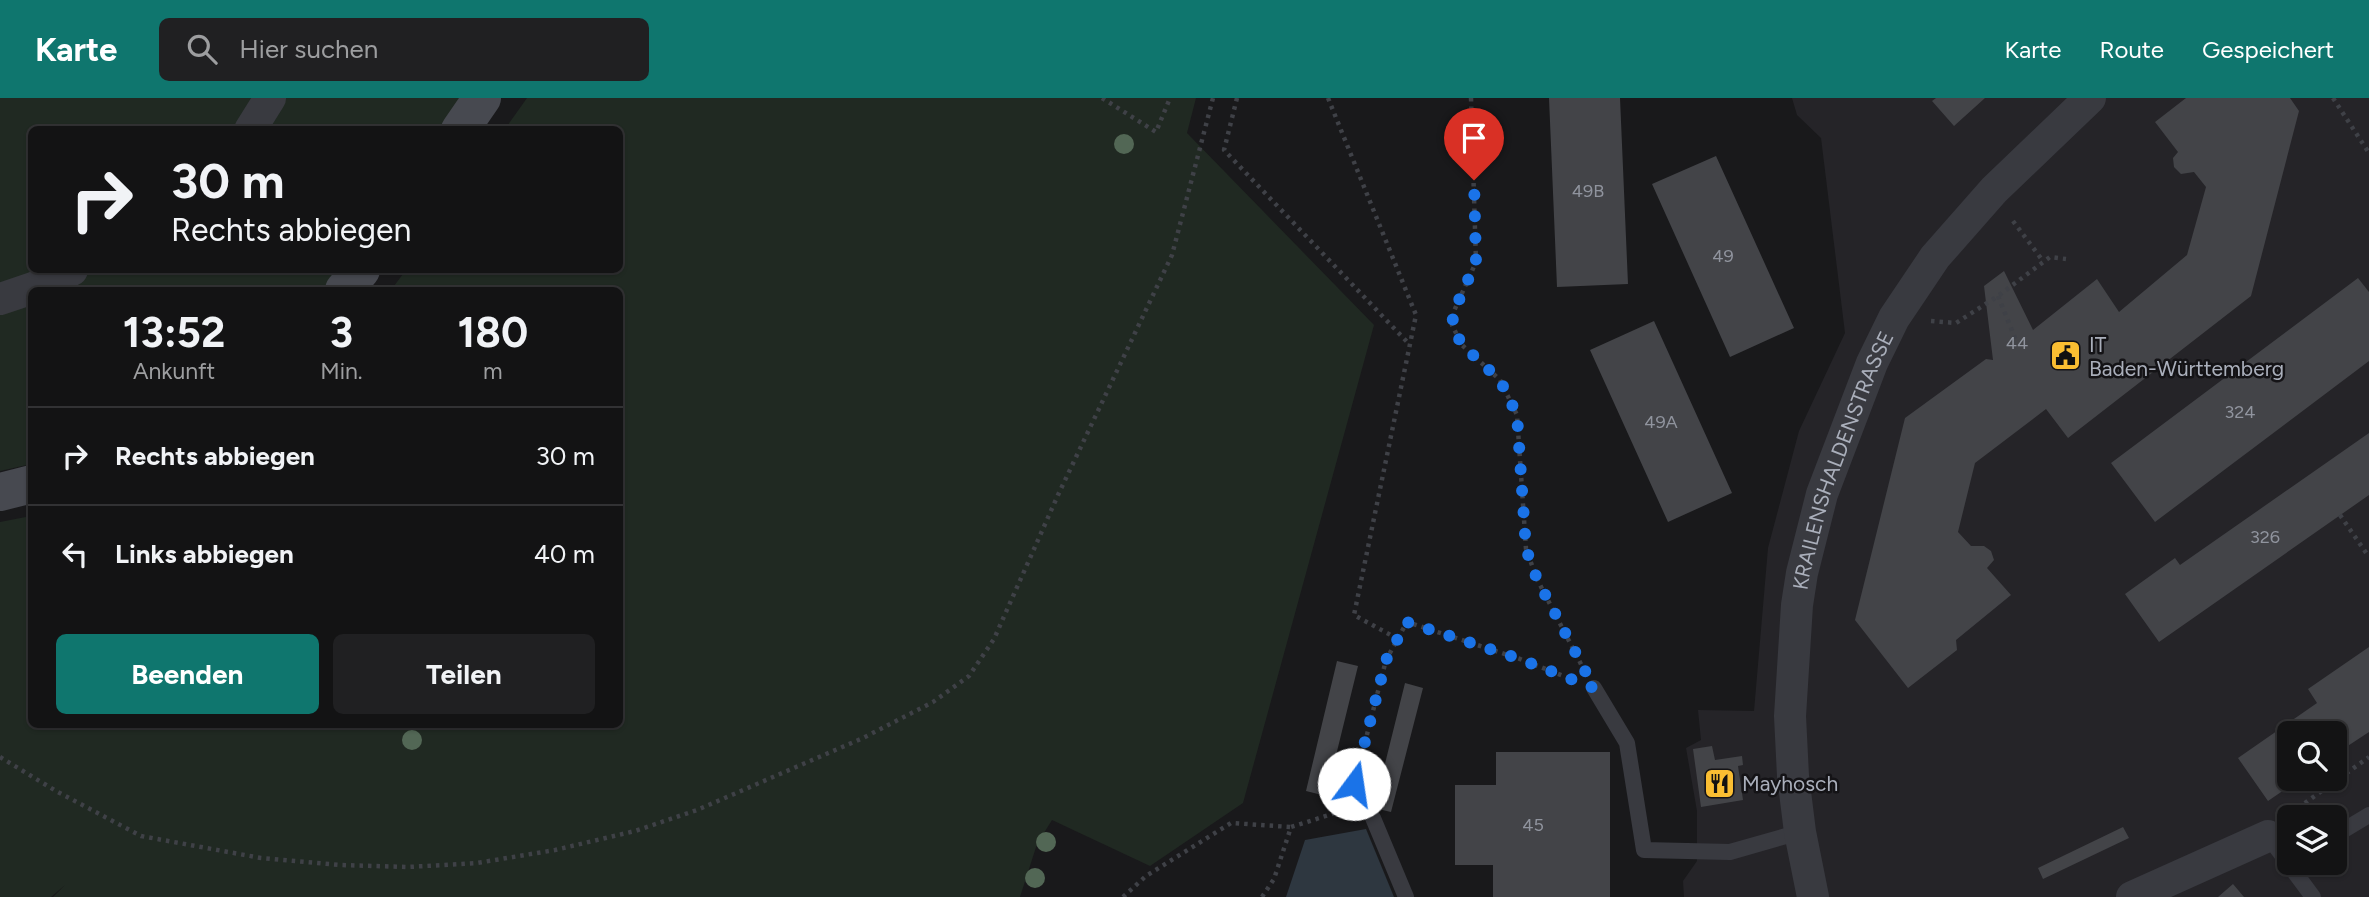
<!DOCTYPE html>
<html lang="de">
<head>
<meta charset="utf-8">
<style>
	:root { --surface:#131314; --page:#202022; --text:#f1f3f6; --muted:#9d9ea0; --line:#323234; --accent:#0f766e }
	body { margin:0; font-family:Figtree,sans-serif; background:var(--page); color:var(--text); height:100vh; display:flex; flex-direction:column; font-size:26px; white-space:nowrap }
	* { box-sizing:border-box; margin:0 }
	p { font-size:23px; color:var(--muted) }
	.icon { flex:none; width:38px; height:38px; fill:none; stroke:currentColor; stroke-width:2; stroke-linecap:round; stroke-linejoin:round }
	.map { position:relative; flex:1; overflow:hidden }
	.side { position:absolute; left:28px; top:189px; width:595px; height:441px; display:flex; flex-direction:column; background:var(--surface); border-radius:10px; box-shadow:0 2px 5px #0004,0 0 0 2px var(--line) }
	.side>* { flex:none }
	.banner { position:absolute; left:28px; top:28px; width:595px; height:147px; border-radius:10px; box-shadow:0 2px 5px #0004,0 0 0 2px var(--line); background:#131314; color:var(--text); overflow:hidden }
	.buttons { position:absolute; left:2277px; top:623px; display:grid; gap:14px }
	.buttons a { display:grid; place-items:center; width:70px; height:70px; border-radius:10px; background:var(--surface); box-shadow:0 2px 5px #0004,0 0 0 2px var(--line); font-size:35px }
	.pin { position:absolute; display:grid; place-items:center; width:60px; height:60px; color:#fff; margin:-72px -30px; border-radius:50% 50% 50% 0; rotate:-45deg; box-shadow:0 0 7px #0007 }
	.pin .icon { rotate:45deg }
	.me { position:absolute; width:77px; margin:-38px; rotate:14deg; stroke-linejoin:round; filter:drop-shadow(0 0 5px #0008) }
	.turn { display:flex; align-items:center; gap:24px; height:147px; padding:0 28px; font-size:32px }
	.turn .icon { width:91px; height:91px; stroke-width:2.5 }
	.turn b { display:block; font-size:49px; line-height:60px }
	.eta { display:flex; justify-content:space-evenly; align-items:center; height:119px; text-align:center }
	.eta b { font-size:42px; font-weight:700; line-height:49px }
	.cta { display:flex; gap:14px; margin-top:auto; padding:14px 28px }
	.cta a { flex:1; height:80px; border-radius:10px; background:var(--accent); color:#fff; font-size:28px; font-weight:700; line-height:80px; text-align:center }
	.cta a+a { background:var(--page); color:var(--text) }
	ul { padding:0; list-style:none }
	li { display:flex; align-items:center; gap:21px; height:98px; padding:0 28px; border-top:2px solid var(--line) }
	li div { flex:1 }
	li b { display:block; font-size:26px }
	li em { font-style:normal }
	header { display:flex; align-items:center; gap:42px; box-sizing:border-box; height:98px; padding:0 35px; background:var(--accent); color:#fff }
	header strong { font-size:33px }
	nav { display:flex; gap:38px; margin-inline-start:auto; font-size:24px }
	.search { width:490px; height:63px; background:var(--page); display:flex; align-items:center; gap:18px; box-sizing:border-box; padding:0 24px; border-radius:10px; color:var(--muted); font-size:26px }
	.map>svg:first-child { display:block }
</style>
</head>
<body>
<header>
<strong>Karte</strong>
<div class="search"><svg class="icon" aria-label="search" viewBox="0 0 24 24"><circle cx="10" cy="10" r="6"/><path d="M15 15l6 6"/></svg>Hier suchen</div>
<nav><a>Karte</a><a>Route</a><a>Gespeichert</a></nav>
</header>
<div class="map">
<svg width="2369" height="799" viewBox="0 0 2369 799">
	<rect width="100%" height="100%" fill="#19191b"/>
	<path fill="#252428" fill-rule="evenodd" d="M1792 0H2369V799H1684L1683 783 1697 763V713L1686 650 1701 642 1698 612 1754 613 1768 450 1799 333 1845 235 1821 40 1797 17ZM2289 635H2334V681H2289ZM2289 719H2334V765H2289Z"/>
	<path fill="#202922" d="M0 0H464L441 31 32 32V172H341L324 192H32L31 366 0 373Z
		M527 0H1196L1187 35 1374 227 1243 705 1150 768 1052 722 1037 746 1020 799H53L65 787 51 799H0V424L31 418 32 626H620V192H391L406 172H620V32L505 31Z"/>
	<path fill="#2e3740" d="M1366 731 1394 799H1286L1305 742Z"/>
	<path fill="#434448" d="M1549 0H1620L1628 186 1557 189Z
		M1936 0H1985L1954 28 1932 3Z
		M2186 0H2290L2299 13 2251 198 2068 340 2046 311 1975 365 1958 434 1971 448H1984L1991 453 1994 462 1987 470 2011 497 1956 542 1957 552 1908 590 1855 522 1905 320 1986 261 1993 262 1984 188 2004 173 2033 232 2097 181 2119 214 2187 157 2206 89 2194 74 2181 76 2174 69 2173 60 2178 54 2155 24Z
		M1716 58 1794 230 1730 259 1652 86Z
		M2358 180 2369 194V263L2155 424 2111 365Z
		M1654 223 1732 395 1668 424 1590 252Z
		M2369 335V397L2159 544 2125 496 2175 460 2180 467Z
		M2369 549V634L2334 657V635H2289V681H2300L2268 703 2238 660 2317 605 2308 591Z
		M1337 563 1358 568 1326 698 1306 693Z
		M1405 585 1423 590 1391 714 1374 710Z
		M1712 648 1715 662 1742 658 1743 667 1738 668 1743 702 1701 709 1693 651Z
		M1496 654H1610V799H1493V767H1455V687H1496Z
		M2123 729 2129 740 2043 781 2038 770Z
		M2233 786 2244 799H2218Z"/>
	<g fill="none" stroke-linecap="round" stroke-linejoin="round">
		<path stroke="#3f4147" stroke-width="4.5" stroke-dasharray="3.5 5" stroke-linecap="butt" d="M1102 0 1156 34 1170 0
			M1237 0 1224 52 1410 247
			M1328 0 1416 217 1354 517 1398 541
			M1471 0 1476 164 1454 213 1452 227 1462 247 1500 282 1517 317 1526 451 1537 481 1583 570
			M2333 0 2369 55
			M2013 123 2043 163
			M1998 198 2017 245
			M1931 223 1956 225 1998 198 2050 159 2066 161
			M2340 417 2369 459
			M0 659 56 693 141 738 261 760 339 767 408 769 477 765 555 752 635 733 697 712 863 640 933 604 969 578 994 541 1058 397 1172 157 1213 0
			M2291 715 2369 659
			M1123 799 1146 778 1231 725 1291 729
			M1262 799 1274 781 1291 729 1348 711 1386 562 1407 524 1520 561 1571 581"/>
		<path stroke="#393a40" stroke-width="16" d="M1594 590 1627 645 1644 752 1730 754 1800 734
			M1373 720 1406 799
			M2268 738 2313 799
			M2334 738 2369 717"/>
		<g stroke="#393a40" stroke-width="32">
			<path d="M250 32 270 0"/>
			<path d="M0 201 33 190 72 172"/>
			<path id="s1" d="M1813 799 1800 734 1793 678 1790 618 1797 507 1802 475 1822 396 1872 265 1894 220 1935 159 1994 92 2090 0"/>
			<path d="M2132 799 2268 738"/>
		</g>
		<path stroke="#474950" stroke-width="38" d="M460 32 482 0
			M344 192 361 172
			M0 394 32 386"/>
	</g>
	<g fill="#526755">
		<circle cx="1124" cy="46" r="10"/>
		<circle cx="412" cy="642" r="10"/>
		<circle cx="1046" cy="744" r="10"/>
		<circle cx="1035" cy="780" r="10"/>
	</g>
	<g fill="none" stroke-linecap="round" stroke-linejoin="round">
		<path stroke="#1a73e8" stroke-width="12" stroke-dasharray="0 21.6" d="M1354 686 1386 562 1407 524 1520 561 1594 590 1537 481 1526 451 1517 317 1500 282 1462 247 1452 227 1454 213 1476 164 1474 82"/>
	</g>
	<defs>
		<symbol id="civic-square" viewBox="-11 -11 22 22"><rect x="-9" y="-9" width="18" height="18" rx="4" fill="#fabe32" stroke="#141316"/><path d="M-.6-6.5H3V-4.5H.6V-3L4-1V1h2V6H-6V1h2V-1L-.6-3ZM-1.2 2.5V6h2.4V2.5Z" fill="#111"/></symbol>
		<symbol id="restaurant-square" viewBox="-11 -11 22 22"><rect x="-9" y="-9" width="18" height="18" rx="4" fill="#fabe32" stroke="#141316"/><path d="M-5-6h1v4h1v-4h1v4h1v-4h1v5L-1.5 .5V6h-2V.5L-5-1ZM5-6V6H3V1.5H1.5Q1.5-4 5-6Z" fill="#111"/></symbol>
	</defs>
	<g fill-rule="evenodd">
		<use href="#civic-square" x="2048" y="240" width="35" height="35"/>
		<use href="#restaurant-square" x="1702" y="668" width="35" height="35"/>
	</g>
	<g text-anchor="middle" dominant-baseline="central" stroke-width="5" stroke-linejoin="round" paint-order="stroke">
		<g font-size="18" fill="#90949e">
			<text x="1588" y="93">49B</text>
			<text x="1723" y="158">49</text>
			<text x="2017" y="245">44</text>
			<text x="2240" y="314">324</text>
			<text x="1661" y="324">49A</text>
			<text x="2265" y="439">326</text>
			<text x="1533" y="727">45</text>
		</g>
		<g font-size="21" fill="#aaafbb" stroke="#141316" text-anchor="start">
			<text x="2089" y="246">IT<tspan x="2089" dy="24">Baden-Württemberg</tspan></text>
			<text x="1742" y="685">Mayhosch</text>
		</g>
		<g font-size="21" fill="#aaafbb" stroke="#141316">
			<text stroke="none"><textPath href="#s1" startOffset="446">KRAILENSHALDENSTRASSE</textPath></text>
		</g>
	</g>
</svg>
<div class="buttons">
<a><svg class="icon" aria-label="search" viewBox="0 0 24 24"><circle cx="10" cy="10" r="6"/><path d="M15 15l6 6"/></svg></a>
<a><svg class="icon" aria-label="layers" viewBox="0 0 24 24"><path d="M12 4l9 5-9 5-9-5zM3 14l9 5 9-5"/></svg></a>
</div>
<div class="pin" style="left:1474px;top:82px;background:#d93025"><svg class="icon" aria-label="arrive" viewBox="0 0 24 24"><path d="M6 21V4h12l-3 4 3 4H6"/></svg></div>
<svg class="me" style="left:1354px;top:686px" viewBox="-20 -20 40 40"><circle r="19" fill="#fff"/><path d="M0-13L10 11 0 6-10 11z" fill="#1a73e8"/></svg>
<div class="banner">
<div class="turn"><svg class="icon" aria-label="right" viewBox="0 0 24 24"><path d="M7 20v-9h11M14 6l5 5-5 5"/></svg><div><b>30 m</b>Rechts abbiegen</div></div>
</div>
<section class="side">
<div class="eta">
<div><b>13:52</b><p>Ankunft</p></div>
<div><b>3</b><p>Min.</p></div>
<div><b>180</b><p>m</p></div>
</div>
<ul>
<li><svg class="icon" aria-label="right" viewBox="0 0 24 24"><path d="M7 20v-9h11M14 6l5 5-5 5"/></svg><div><b>Rechts abbiegen</b></div><em>30 m</em></li>
<li><svg class="icon" aria-label="left" viewBox="0 0 24 24"><path d="M17 20v-9H6M10 6l-5 5 5 5"/></svg><div><b>Links abbiegen</b></div><em>40 m</em></li>
</ul>
<div class="cta"><a>Beenden</a><a>Teilen</a></div>
</section>
</div>
</body>
</html>
